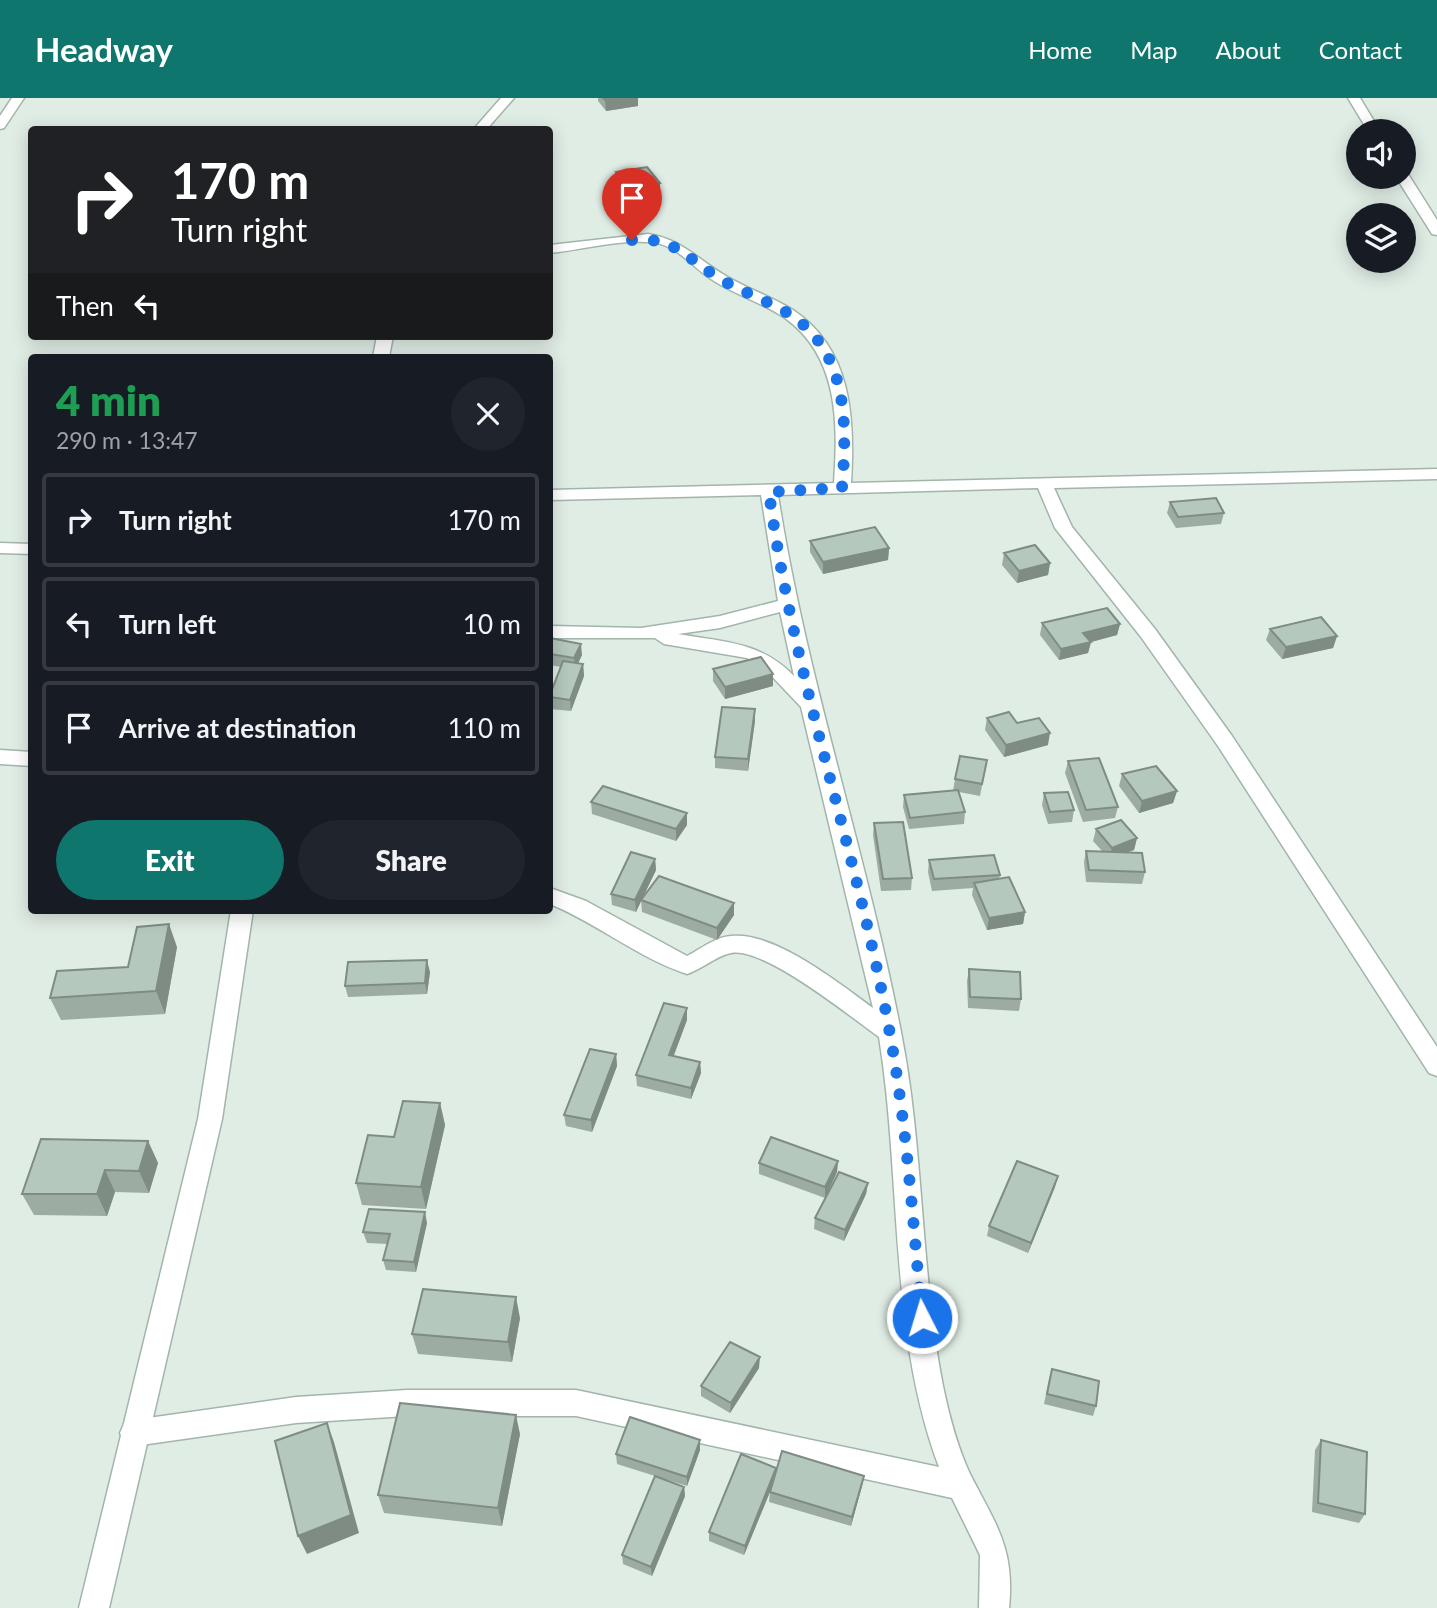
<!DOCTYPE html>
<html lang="en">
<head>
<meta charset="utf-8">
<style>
	:root { --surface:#171b24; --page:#20242c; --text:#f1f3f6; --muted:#9ea1a6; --line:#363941; --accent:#0f766e }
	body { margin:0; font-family:Lato,sans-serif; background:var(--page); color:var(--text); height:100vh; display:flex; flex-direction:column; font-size:26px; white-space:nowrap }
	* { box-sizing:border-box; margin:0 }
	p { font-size:23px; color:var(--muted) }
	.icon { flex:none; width:38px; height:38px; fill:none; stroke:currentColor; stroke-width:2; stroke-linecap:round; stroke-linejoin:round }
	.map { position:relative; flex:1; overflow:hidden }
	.sheet { position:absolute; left:28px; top:256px; width:525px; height:560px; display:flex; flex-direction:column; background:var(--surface); border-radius:7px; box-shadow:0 4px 18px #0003 }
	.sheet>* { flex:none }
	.top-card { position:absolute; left:28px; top:28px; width:525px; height:214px; border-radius:7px; box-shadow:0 4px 18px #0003; background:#202124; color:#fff; overflow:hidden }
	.buttons { position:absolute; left:1346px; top:21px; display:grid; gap:14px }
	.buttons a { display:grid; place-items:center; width:70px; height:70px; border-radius:50%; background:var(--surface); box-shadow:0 4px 18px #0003; font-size:35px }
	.pin { position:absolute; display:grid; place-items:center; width:60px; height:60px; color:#fff; margin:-72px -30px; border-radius:50% 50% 50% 0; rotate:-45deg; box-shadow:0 0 7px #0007 }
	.pin .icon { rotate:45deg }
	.me { position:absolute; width:77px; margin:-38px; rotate:355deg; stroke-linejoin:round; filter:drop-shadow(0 0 5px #0008) }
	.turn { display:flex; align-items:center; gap:24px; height:147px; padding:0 28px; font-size:32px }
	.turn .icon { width:91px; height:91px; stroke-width:2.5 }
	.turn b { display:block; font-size:49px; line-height:60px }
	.then { display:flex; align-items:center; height:66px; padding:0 28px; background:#0003; gap:14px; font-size:26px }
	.round { display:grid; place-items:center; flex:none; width:74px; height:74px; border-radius:37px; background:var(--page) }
	.overview { display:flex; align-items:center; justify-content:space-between; height:119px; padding:0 28px }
	h1 { font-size:42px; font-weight:800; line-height:52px; color:#1e9e55 }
	.primary-button { display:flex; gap:14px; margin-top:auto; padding:14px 28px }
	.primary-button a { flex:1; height:80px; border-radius:42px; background:var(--accent); color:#fff; font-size:28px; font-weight:800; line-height:80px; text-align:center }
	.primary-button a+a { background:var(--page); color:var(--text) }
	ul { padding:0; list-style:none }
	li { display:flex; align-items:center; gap:21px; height:94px; margin:0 14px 10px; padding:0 14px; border:4px solid var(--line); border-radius:7px }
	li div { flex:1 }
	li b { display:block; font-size:26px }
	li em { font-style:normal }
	header { display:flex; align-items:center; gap:42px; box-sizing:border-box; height:98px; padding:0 35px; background:var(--accent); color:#fff }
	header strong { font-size:33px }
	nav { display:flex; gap:38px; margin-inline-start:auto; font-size:24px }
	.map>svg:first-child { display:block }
</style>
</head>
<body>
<header>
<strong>Headway</strong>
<nav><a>Home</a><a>Map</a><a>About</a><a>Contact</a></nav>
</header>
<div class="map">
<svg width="1437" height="1510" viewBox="0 0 1437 1510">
	<rect width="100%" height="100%" fill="#e0ede5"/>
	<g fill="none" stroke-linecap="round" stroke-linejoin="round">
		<defs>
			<path id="minor" d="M12 0H24L4 30 0 31V18Z
				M1348 0H1360L1380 33H1368Z
				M1404 75 1408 76 1437 122V137L1432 136 1396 79H1404Z
				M648 136C682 141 698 162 726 178 748 191 772 199 793 212 852 251 855 321 851 385L1437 371V381L1054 390 1072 429 1155 531 1232 638 1437 949V978L1429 975 1218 648 1141 539 1055 430 1038 390 778 397C806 579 866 753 901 934 924 1050 920 1171 943 1288 949 1317 957 1348 970 1376 996 1427 1015 1450 1009 1510H979L980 1457 952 1400 576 1318H407L296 1325 134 1348 124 1344 120 1335 124 1326 134 1322 296 1299 407 1292H576L939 1369C888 1234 902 1080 879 939 851 919 763 848 731 855 716 858 702 871 687 876 638 860 597 825 550 806V790L586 803 687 858C701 851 715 839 731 838 774 833 840 886 873 910L801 609 765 571 747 560 664 546 655 540H550V528L641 530 720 518 778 503 761 397 550 402V392L834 385C838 325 839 259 785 220 763 205 736 197 714 183 694 171 679 149 656 145 620 140 584 152 550 155V147ZM780 514 794 578C760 543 723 544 678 536L720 530Z
				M0 445 32 446V456L0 455Z
				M0 652 32 654V668L0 666Z"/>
			<path id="tertiary" d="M501 0H514L486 32H473Z
				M377 238H393L389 259H373Z
				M231 812H253L222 1021 109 1510H79L198 1021Z"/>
		</defs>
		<use href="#minor" stroke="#a2b5ab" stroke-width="3"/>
		<use href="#tertiary" stroke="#a2b5ab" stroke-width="3"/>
		<use href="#minor" fill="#fff" fill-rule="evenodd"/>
		<use href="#tertiary" fill="#fff" fill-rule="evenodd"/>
	</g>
	<path fill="#9caca3" d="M598 0H638V8L606 13 598 3Z
		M647 69 660 85V96L646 98 639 89 622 92 616 85V74Z
		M1170 404 1224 415 1221 426 1176 430 1167 415Z
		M810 443 889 450 888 462 823 476 810 454Z
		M1004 455 1050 465 1048 477 1017 485 1002 467Z
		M1042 525 1120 526 1117 537 1091 544 1088 555 1059 562 1040 537Z
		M1270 531 1337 538 1333 550 1282 561 1266 542Z
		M550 540 582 557 578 565 583 566 584 578 571 613 550 611V597L561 569 550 567Z
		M713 571 773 576V588L725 601 713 583Z
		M987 620 1017 625 1048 647 1004 659 985 632Z
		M755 623 748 673 715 670V659Z
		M987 662 980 698 959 694 965 714 964 726 909 731 903 709 904 697 953 693 955 681Z
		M1068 663 1118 709 1115 720 1083 724 1065 675Z
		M1122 676 1177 693 1173 705 1139 715 1119 688Z
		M1044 695 1074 712 1072 724 1048 726 1042 707Z
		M591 704 687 727 676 743 592 716Z
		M874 725 912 780 911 792 881 793 873 737Z
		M1096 731 1137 740 1134 752 1127 754 1145 774 1142 786 1086 784 1084 764 1086 753H1102L1093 743Z
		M655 761 656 772 642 801 734 805V817L717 842 642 814 641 802 636 814 612 807 611 796Z
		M929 762 1000 777 999 781 1025 814 1023 826 987 832 972 797 973 790 932 793 928 774Z
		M177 849 165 916 61 922 50 900Z
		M969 871 1021 901 1019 913 968 910 967 883Z
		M430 874 427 896 348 899 345 888Z
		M687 922 673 958 700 964 701 975 691 1001 637 988 636 977Z
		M616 956 617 968 592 1034 566 1028 564 1017Z
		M440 1005 445 1027 426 1111 362 1107 356 1085 394 1039Z
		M148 1043 158 1065 149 1095 115 1094 107 1118 34 1117 22 1096Z
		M838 1063 837 1074 825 1100 759 1076V1065Z
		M868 1085 866 1096 844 1143 814 1131 815 1120Z
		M1055 1089 1028 1155 987 1138 989 1128Z
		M427 1125 416 1174 386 1172 383 1162 387 1146 367 1145 363 1134Z
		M520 1220 512 1264 418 1256 412 1236Z
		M759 1270 730 1315 701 1298V1288Z
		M1052 1271 1096 1308 1093 1318 1044 1306 1049 1281Z
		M520 1336 502 1428 384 1415 378 1397Z
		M700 1342V1352L687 1388 661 1380 684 1389 685 1398 652 1478 623 1466 622 1457 655 1378 617 1366 616 1356Z
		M1321 1342 1365 1416 1359 1425 1312 1414 1315 1352Z
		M776 1370 864 1378 862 1388 851 1428 769 1404 770 1394 744 1457 709 1443V1434Z"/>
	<path fill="#7f8c84" d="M621 0H638V8L606 13 605 2Z
		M639 78V89L622 92 621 81Z
		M660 85V96L646 98 645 88Z
		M889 450 888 462 823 476V464Z
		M1050 465 1048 477 1017 485 1019 473Z
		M1120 526 1117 537 1091 544 1088 555 1059 562 1061 551 1083 535Z
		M1337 538 1333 550 1282 561 1286 549Z
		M581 546 582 557 575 572 574 560Z
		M583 566 584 578 571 613 570 602Z
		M773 576V588L725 601V589Z
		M755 611V623L748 673V661Z
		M1050 635 1048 647 1004 659 1006 647Z
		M1177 693 1173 705 1139 715 1142 703Z
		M687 715V727L676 743V731Z
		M1137 740 1134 752 1109 761 1112 750Z
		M655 761 656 772 636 814 635 802Z
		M734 805V817L717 842V830Z
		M1025 814 1023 826 987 832 989 820Z
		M169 826 177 849 165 916 156 893Z
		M427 862 430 874 427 896 425 885Z
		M687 910V922L670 968 669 957Z
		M616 956 617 968 592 1034 591 1022Z
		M700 964 701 975 691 1001V990Z
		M440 1005 445 1027 426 1111 421 1089Z
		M148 1043 158 1065 149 1095 139 1073Z
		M838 1063 837 1074 825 1100V1089Z
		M105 1072 115 1094 107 1118 97 1096Z
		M1058 1078 1055 1089 1028 1155 1031 1145Z
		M868 1085 866 1096 844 1143 845 1132Z
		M425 1114 427 1125 416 1174 414 1164Z
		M516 1199 520 1220 512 1264 508 1244Z
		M760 1259 759 1270 730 1315 731 1305Z
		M516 1317 520 1336 502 1428 498 1410Z
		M327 1325 334 1344 359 1435 307 1456 298 1438Z
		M700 1342V1352L687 1388V1379Z
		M776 1370V1379L744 1457 745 1448Z
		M864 1378 862 1388 851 1428 852 1419Z
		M684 1389 685 1398 652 1478 651 1469Z"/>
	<path fill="#b5c8bd" stroke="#7f8c84" stroke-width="2" d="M603 0H621L605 2Z
		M647 69 660 85 645 88 639 78 621 81 616 74Z
		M1216 400 1224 415 1178 419 1170 404Z
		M875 429 889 450 823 464 810 443Z
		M1035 447 1050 465 1019 473 1004 455Z
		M1107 510 1120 526 1083 535 1091 544 1061 551 1042 525Z
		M1321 519 1337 538 1286 549 1270 531Z
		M550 540 581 546 574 560 550 556Z
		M761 559 773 576 725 589 713 571Z
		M563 563 583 566 570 602 550 599V597Z
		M722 609 755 611 748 661 715 659Z
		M1009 614 1017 625 1039 620 1050 635 1006 647 987 620Z
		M960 658 987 662 982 686 955 681Z
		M1099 660 1118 709 1086 712 1068 663Z
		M1156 668 1177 693 1142 703 1122 676Z
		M603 688 687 715 676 731 591 704Z
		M958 692 965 714 910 720 904 697Z
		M1068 694 1074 712 1050 714 1044 695Z
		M1121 722 1137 740 1112 750 1096 731Z
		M903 724 912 780 883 781 874 725Z
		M1086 753 1142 755 1145 774 1089 772Z
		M631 754 655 761 635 802 611 796Z
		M994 757 1000 777 934 781 929 762Z
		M659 778 734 805 717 830 641 802Z
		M1009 779 1025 814 989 820 974 785Z
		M169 826 156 893 50 900 57 873 128 869 137 829Z
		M427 862 425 885 345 888 348 864Z
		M969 871 1020 874 1021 901 970 899Z
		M664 905 687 910 669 957 700 964 691 990 636 977Z
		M590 951 616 956 591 1022 564 1017Z
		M403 1003 440 1005 421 1089 356 1085 368 1037 394 1039Z
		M771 1039 838 1063 825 1089 759 1065Z
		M41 1041 148 1043 139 1073 105 1072 97 1096H22Z
		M1017 1063 1058 1078 1031 1145 989 1128Z
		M839 1074 868 1085 845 1132 815 1120Z
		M369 1111 425 1114 414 1164 383 1162 390 1136 363 1134Z
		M423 1191 516 1199 508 1244 412 1236Z
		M730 1244 760 1259 731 1305 701 1288Z
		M1052 1271 1099 1283 1096 1308 1047 1296Z
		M400 1305 516 1317 498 1410 378 1397Z
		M630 1319 700 1342 687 1379 616 1356Z
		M327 1325 351 1417 298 1438 275 1343Z
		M1321 1342 1367 1354 1365 1416 1318 1405Z
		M782 1353 864 1378 852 1419 770 1394Z
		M741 1356 776 1370 745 1448 709 1434Z
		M655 1378 684 1389 651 1469 622 1457Z"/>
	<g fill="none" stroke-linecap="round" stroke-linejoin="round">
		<path stroke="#1a73e8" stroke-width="12" stroke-dasharray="0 21.6" d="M632 142C675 139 684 158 717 179 740 193 766 202 789 216 849 254 847 327 842 390L769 394C793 578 857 753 890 936 907 1030 913 1125 922 1220"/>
	</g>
</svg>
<div class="buttons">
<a><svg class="icon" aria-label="sound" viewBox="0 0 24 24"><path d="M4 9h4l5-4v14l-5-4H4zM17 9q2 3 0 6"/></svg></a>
<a><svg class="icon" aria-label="layers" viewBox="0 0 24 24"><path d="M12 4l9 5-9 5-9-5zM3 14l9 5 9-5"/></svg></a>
</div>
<div class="pin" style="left:632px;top:142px;background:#d93025"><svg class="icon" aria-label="arrive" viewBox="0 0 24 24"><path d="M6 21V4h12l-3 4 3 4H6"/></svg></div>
<svg class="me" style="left:922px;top:1220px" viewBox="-20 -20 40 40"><circle r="17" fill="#1a73e8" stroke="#fff" stroke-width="3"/><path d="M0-11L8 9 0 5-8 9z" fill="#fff"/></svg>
<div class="top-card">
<div class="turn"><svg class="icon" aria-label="right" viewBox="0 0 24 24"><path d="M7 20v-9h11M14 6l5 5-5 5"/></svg><div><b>170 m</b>Turn right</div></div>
<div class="then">Then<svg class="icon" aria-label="left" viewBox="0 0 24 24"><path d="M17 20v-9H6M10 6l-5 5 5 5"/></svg></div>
</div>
<section class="sheet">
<div class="overview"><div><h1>4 min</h1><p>290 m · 13:47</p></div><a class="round"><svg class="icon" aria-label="close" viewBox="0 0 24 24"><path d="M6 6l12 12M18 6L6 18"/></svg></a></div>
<ul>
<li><svg class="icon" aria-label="right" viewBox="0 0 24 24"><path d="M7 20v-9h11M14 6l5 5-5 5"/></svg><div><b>Turn right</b></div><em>170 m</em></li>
<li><svg class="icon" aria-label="left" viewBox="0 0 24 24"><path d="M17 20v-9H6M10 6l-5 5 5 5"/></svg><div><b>Turn left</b></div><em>10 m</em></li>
<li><svg class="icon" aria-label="arrive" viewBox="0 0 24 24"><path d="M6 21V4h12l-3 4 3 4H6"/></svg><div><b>Arrive at destination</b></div><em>110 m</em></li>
</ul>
<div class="primary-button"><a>Exit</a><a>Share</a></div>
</section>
</div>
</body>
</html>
